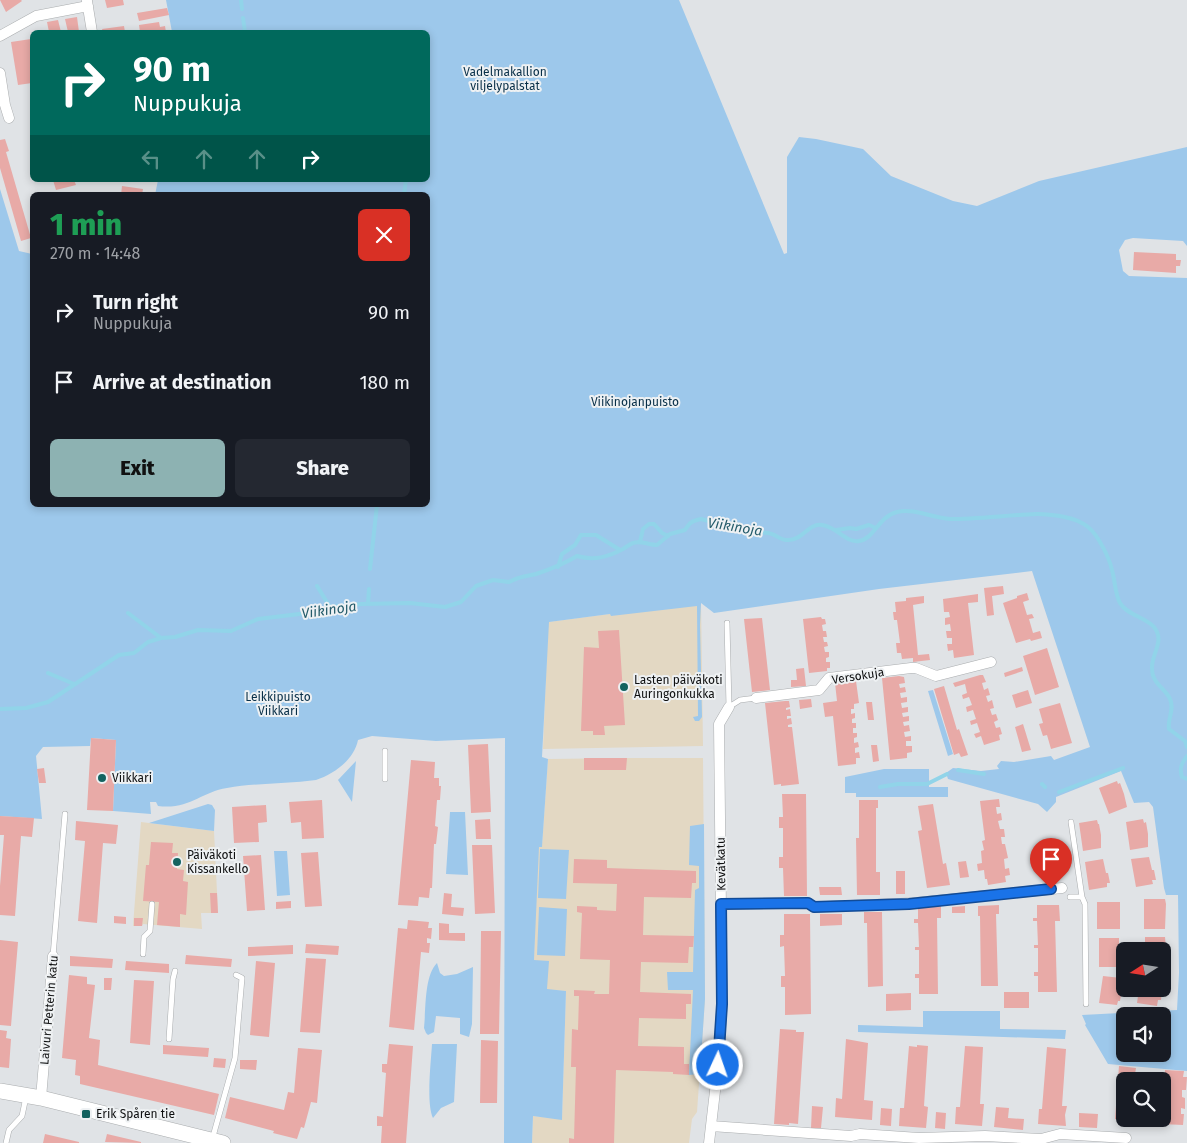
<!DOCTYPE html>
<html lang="en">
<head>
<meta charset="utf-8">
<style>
	:root { --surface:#171b24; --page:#242831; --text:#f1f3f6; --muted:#9ea1a6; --accent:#8db2b2 }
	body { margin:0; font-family:"Fira Sans",sans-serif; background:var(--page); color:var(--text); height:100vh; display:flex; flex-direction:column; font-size:19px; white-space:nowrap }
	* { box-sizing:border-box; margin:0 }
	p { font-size:16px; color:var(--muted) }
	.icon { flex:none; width:28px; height:28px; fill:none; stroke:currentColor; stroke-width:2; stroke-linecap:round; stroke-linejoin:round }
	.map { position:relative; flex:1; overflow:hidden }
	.details { position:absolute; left:30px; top:192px; width:400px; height:315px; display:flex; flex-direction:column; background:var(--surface); border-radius:8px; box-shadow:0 2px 8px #0003 }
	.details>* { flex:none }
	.top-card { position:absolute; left:30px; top:30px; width:400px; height:152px; border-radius:8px; box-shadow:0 2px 8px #0003; background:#00695c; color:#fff; overflow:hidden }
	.needle { width:32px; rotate:258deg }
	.controls { position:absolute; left:1116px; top:942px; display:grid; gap:10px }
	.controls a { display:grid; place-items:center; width:55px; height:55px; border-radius:8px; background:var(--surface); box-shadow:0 2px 8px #0003; font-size:25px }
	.pin { position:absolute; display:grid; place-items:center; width:42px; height:42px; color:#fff; margin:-51px -21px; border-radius:50% 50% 50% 0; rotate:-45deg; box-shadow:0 0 5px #0007 }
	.pin .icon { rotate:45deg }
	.me { position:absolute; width:55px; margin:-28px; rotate:3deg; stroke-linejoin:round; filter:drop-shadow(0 0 4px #0008) }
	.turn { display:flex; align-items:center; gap:18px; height:105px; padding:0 20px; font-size:22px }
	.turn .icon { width:65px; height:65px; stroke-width:2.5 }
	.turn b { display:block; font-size:35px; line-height:42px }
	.lanes { display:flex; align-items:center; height:48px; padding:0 20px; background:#0003; justify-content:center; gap:25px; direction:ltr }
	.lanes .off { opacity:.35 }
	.round { display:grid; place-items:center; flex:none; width:52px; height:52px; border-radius:8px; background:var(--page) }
	.head { display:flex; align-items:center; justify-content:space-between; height:85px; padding:0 20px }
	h1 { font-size:30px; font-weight:800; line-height:38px; color:#1e9e55 }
	.action { display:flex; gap:10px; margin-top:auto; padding:10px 20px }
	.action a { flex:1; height:58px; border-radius:8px; background:var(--accent); color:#111; font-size:20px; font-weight:800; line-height:58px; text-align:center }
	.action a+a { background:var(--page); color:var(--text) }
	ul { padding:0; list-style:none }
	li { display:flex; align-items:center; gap:15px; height:70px; padding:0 20px }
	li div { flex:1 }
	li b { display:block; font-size:19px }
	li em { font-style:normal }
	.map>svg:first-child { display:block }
</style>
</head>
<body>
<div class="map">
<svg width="1187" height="1143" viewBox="0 0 1187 1143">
	<rect width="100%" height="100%" fill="#e0e3e6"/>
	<path fill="#e3d8c3" d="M701 602 703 746 543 749 548 622Z
		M627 758H703L705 999 697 1112 692 1119 689 1143H532L533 1116 562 1119 566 991 547 990 534 961 537 846H542L548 759Z
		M141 822 214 831 218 913H201L202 929 143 924 142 926H133Z"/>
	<path fill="#9dc8eb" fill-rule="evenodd" d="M166 0H679L784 254 787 253V157L799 137 816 139 863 149 891 176 953 201 977 206 1039 181 1187 147V246L1183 241 1133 238 1125 240 1119 250 1123 271 1129 276 1187 278V1071L1108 1064 1085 1025 1086 1024 1082 1015 1177 1010 1179 973 1178 895H1166L1164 888 1153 807 1149 802 1134 803 1121 771 1056 797V802L1047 812 1038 804 948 779 946 773 953 768 981 771 999 769 997 766 1001 761 1014 762 1051 756 1054 760 1090 747 1032 571 879 589 714 613 701 603 700 625 702 717 699 721H695L693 717 698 716 697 606 611 616 610 614 549 622 542 757 548 759 542 847H539L534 960 549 961 547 989 566 991 562 1120 533 1116 532 1143H504L505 738 436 741 372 736 358 740C354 760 334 774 316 780 286 784 256 783 227 788 201 792 189 810 158 806L156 802H150L151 814 113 811 116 740 91 738 90 746 43 747 36 756 42 819 0 816V189L19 251 32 254V505H428V195H155L158 180H428V32H172ZM1125 1016H1162V1054H1125Z
		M933 690 953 754 948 756 928 691Z
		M356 761 352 802 338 780Z
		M884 769H929V787H948V797H856V793H845V777Z
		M208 804 212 805 215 810 214 831 149 823Z
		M450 812H465L468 875 446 874Z
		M704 824 705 999 700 1074 689 1075 693 990H668L667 972H693L695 890 699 888V866L689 865 690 826Z
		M540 849 569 850 566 899 538 898Z
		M274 851H287L290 895 277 896Z
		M539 907 567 909 565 956 537 955Z
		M437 963 440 973 444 976 457 974 473 967 472 1024 469 1037 460 1034V1018L436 1016 434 1032 428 1035 426 1033 424 1028C426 1010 424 976 437 963Z
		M923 1011H1000V1029L1066 1030 1065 1039 858 1032V1025L923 1027Z
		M432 1044H457L454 1102 441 1108 433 1118C426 1103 431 1062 432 1044Z"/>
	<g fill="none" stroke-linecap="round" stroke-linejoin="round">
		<path stroke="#91d4e9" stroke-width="4" d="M241 0 242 9
			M243 18 245 32
			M404 195 406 180
			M836 530 850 528 856 529 869 525 876 528
			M640 542 643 529 649 524H654L662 533 668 536
			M558 567 562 554 575 545 581 535H596L620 550
			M370 569 377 505
			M317 586 330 607
			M368 604 369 589
			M128 613 161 638
			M48 673 74 684
			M0 709 26 708 48 702 119 655 134 653 148 642 161 638 175 637 198 630 231 631 258 619 316 612 330 607 362 604 410 603 445 607 461 602 476 586 493 580 509 582C517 577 526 576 536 574 551 569 564 564 577 556 594 561 608 557 623 549 626 547 630 544 633 543 640 540 649 545 657 545L670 534 685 530C690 522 692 521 701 519 723 525 745 530 768 533 776 534 781 541 789 540 803 540 808 523 822 525 836 526 845 543 859 541 874 539 879 516 897 512 915 508 932 518 950 519 978 519 1008 515 1037 514 1053 515 1075 516 1088 527 1098 535 1109 557 1112 570 1115 580 1115 594 1120 603 1127 615 1145 617 1154 627 1165 641 1152 653 1152 667 1151 683 1165 688 1170 699 1175 710 1167 719 1169 729L1185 741 1187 747
			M1187 756C1182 763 1179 768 1182 777L1187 779
			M958 770 984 774
			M1042 784 1045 787
			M880 787 898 784H927L947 774
			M1059 792 1123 768"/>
	</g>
	<path fill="#e8aaa7" d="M0 0H21L22 1 6 12Z
		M105 0H123L124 5 107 8Z
		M167 8 169 15 139 21 137 13Z
		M77 17 79 32H68L65 19Z
		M58 20 61 32H49L47 22Z
		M159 22 160 27 165 26 166 32H140L139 25Z
		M124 26 125 32H103L102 29Z
		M31 39 32 83 18 85 11 42Z
		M5 139 9 151 6 152 31 238 21 241 0 168V140Z
		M53 180H74L76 185 56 190Z
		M122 186 143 189 142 195H121Z
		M1134 252 1176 254V260H1181L1180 266H1176V273L1133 270Z
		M1003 586 1004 594 992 596 994 615 987 616 984 588Z
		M1027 593 1029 600 1023 602 1027 615 1032 614 1034 618 1029 619 1033 633 1040 631 1042 638 1031 641 1030 639 1016 643 1003 603 1017 598V596Z
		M978 594V602L968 603 974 655 954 658 953 650 948 651 947 644H952V638H947L946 631H951L950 624 945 625V618L950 617 949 612H944L943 599Z
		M924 596V603L913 605 918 655 929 654 930 660 913 662V658L902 659 901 653H897L896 643H900L897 620H894L893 612H896L895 602 906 601V598Z
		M821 617 822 619H825L826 624 822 625 823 631H826L827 637H823L824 642H827L828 646 824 647 825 652H829V657L826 658V662H830V668H827V671L809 673 803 619Z
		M762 618 770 690 752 692 744 619Z
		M619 630 625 725 604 726 605 735H593V731H581L584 647 599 648 598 631Z
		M1047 648 1059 687 1035 695 1023 656Z
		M1022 667 1023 671 1005 677 1004 673Z
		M804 668 806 686 791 687V680H797L796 669Z
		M980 675H983L986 682 982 683 984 690 988 688 990 695 986 696 988 702 992 700 994 708 990 709 992 715 996 714 998 720 994 722 996 728 1000 727 1002 734 999 735 1000 740 984 745 981 736 976 738 974 734 980 732 977 723 971 725 970 721 976 719 973 710 967 712 966 707 972 705 969 697 963 699 962 695 967 693 965 684 955 687 953 683Z
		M899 676 904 677 905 683 899 684 900 688 905 687 906 692 900 693 901 698 907 697V702L901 703 902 708 908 707V712L902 713 903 717 909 716V721L903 722 904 726 909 725 910 731 904 732 905 737 911 736V741H906V746H912V752L907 753V758L890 760 882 678Z
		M856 681 859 703 854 704V709H851V714L855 713V718L852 719V723H856V728H853V733H857V737L854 738V743L858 742 859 747 855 748V753L859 752 860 758H856V764L838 766 833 716 825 717 823 703 837 701 835 683Z
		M944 686 957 730 959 729 968 755 961 757 959 753 954 755 934 689Z
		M1028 690 1032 703 1016 708 1012 695Z
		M811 699 812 707 800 709 799 700Z
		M785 701H789L790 707 786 708V710L790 709 791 716H787V719L791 718 792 724 788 725V727H792L799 784 781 786V784L774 785 765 703Z
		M866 702H872L874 720H868Z
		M1060 703 1072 743 1051 749 1047 735 1043 736 1039 724 1043 723 1039 709Z
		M1023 724 1031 750 1022 752 1015 727Z
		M91 738 116 740 113 811 87 810Z
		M488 744 491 812 471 813 468 745Z
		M871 745H877L879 761 873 762Z
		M584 758H627L626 770H584Z
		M411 760 435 762 434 778H439V786H441L440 800H437L435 826 438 827 436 844H434L432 888H430L429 898 419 897 418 906 398 905Z
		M44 768 46 783H39L37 769Z
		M1117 781 1118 784 1120 783 1124 794 1127 807 1109 814 1099 788Z
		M782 794H806L807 896H784L783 868H779V857H783V828H779V817H783Z
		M999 799 1000 807H996L997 814 1001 813 1002 820 998 821 1000 829H1004L1005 837H1001L1002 844H1005L1008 858 1004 859 1005 869 1009 868 1010 875 1005 876 1006 882 988 885 987 879H985L984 870 978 871 977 864 982 863 981 851 984 850 982 841 985 840 980 801Z
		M322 800 324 838 302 839 301 822 291 823 289 802Z
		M859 800H878V808H876V872H880V895H857L856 838H859Z
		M933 804 943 864 946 863 950 885 927 888 918 831 922 830 918 806Z
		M266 805 267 822 258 823 259 842 234 843 232 807Z
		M0 816 34 818 32 837 21 836 15 916 0 915V886L4 835H0Z
		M490 819 491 839H476L475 820Z
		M1143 819 1144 823 1146 822 1148 834V847L1130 850 1126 822Z
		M1097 820 1098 824H1099L1101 835V848L1083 851 1079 823Z
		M76 821 118 825 116 844 103 843 97 923 78 921 85 841 75 840Z
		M151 842 173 843 172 853H178L177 869 184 870 183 881 188 882 186 915 180 914V927L157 925 159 902 143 901 146 865H149Z
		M472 845H492L495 913 475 914Z
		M318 852 322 906 305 907 301 853Z
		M261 855 265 910 247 911 243 856Z
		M1149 857 1152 870H1154L1156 880H1152L1153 884 1136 887 1131 859Z
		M574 859 607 860V868L696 871V883H692L691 898 644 897 643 935 694 936 693 947H689L688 963 641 962 640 992 691 994V1004H686V1019L639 1018 638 1046 684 1047V1064H689V1075L673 1074V1072L616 1070 614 1143H569V1138L574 1139 576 1067H571L572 1029 578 1030 579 996H574V990L595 991 594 994H609L610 960 580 959 582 913 577 912V906L597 907V910L616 911 617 884 573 883Z
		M1103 859 1106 873H1108L1110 883H1107V887L1089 890 1085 862Z
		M966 861 969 877 960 878 958 862Z
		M896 871H905V894H896Z
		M819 887H841L842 895H820Z
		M210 893H217L218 913H211Z
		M444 893 452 894 451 907 464 908 463 916 442 914Z
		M1144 899H1165L1166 904 1165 929H1144Z
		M291 901V908L276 909V902Z
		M1097 902H1120V929H1097Z
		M999 905V914H996L998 986H981L980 916H978V906Z
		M1037 905H1059L1060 921H1055L1057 992H1038V976H1034V972H1038V948H1034V945H1038L1037 921H1033V918H1037Z
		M941 906V918H937L938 994H919V978H915V974H919V950H915V947H919L918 923H914V919H918V907Z
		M965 906V913H952V907Z
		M864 912H882L883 986 868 987 867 923H864Z
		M784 914H810L811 1014 785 1015V987H781V976H785L784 946 780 947V935H784Z
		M820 914H842V925L820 926Z
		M114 916 126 917V924L114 923Z
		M134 918H143L142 926H134Z
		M408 920 429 922 428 928H432L431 939 427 938V943H430L429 953 421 952 414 1030 389 1027 398 928 407 929Z
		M439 923 449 924V933H465V941L439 940Z
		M481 931H501L499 1034H480Z
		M1145 937H1165L1167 961H1165V966H1162V951H1145Z
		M1099 938H1119V952H1121L1119 967H1099Z
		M0 940 18 942 11 1026 0 1025Z
		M306 944 339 946 338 955 305 953Z
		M293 945V954L248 956V947Z
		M186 955 232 959 231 967 185 964Z
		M70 956 113 959 112 968 70 966Z
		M306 958 326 959 320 1033 300 1032Z
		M126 961 169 964V973L125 970Z
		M256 961 275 963 269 1037 250 1035Z
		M69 975 87 977V984L95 985 89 1038 100 1040 98 1065 219 1094 214 1115 80 1084V1076L75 1075 76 1060 62 1058Z
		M1103 976 1121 978 1120 983H1123L1120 1001H1118L1117 1005 1099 1003Z
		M104 978H112L111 990H104Z
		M134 980 154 981 150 1045 130 1043Z
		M1139 989 1162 990 1161 1000H1158L1157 1006 1137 1003Z
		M1004 992H1029V1008H1004Z
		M911 993V1010L886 1011V994Z
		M780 1029 796 1030V1032H804L798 1124 789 1123V1125L774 1124Z
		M0 1030 7 1031 6 1038 11 1039 9 1068 0 1067Z
		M846 1039 868 1043 864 1100 873 1101 872 1120 835 1117 836 1098 842 1099Z
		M481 1040 498 1041 497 1103H480Z
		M389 1044 413 1046 406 1143H381L382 1126H377V1116L383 1117 386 1073 382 1072V1064H387Z
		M163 1045 209 1048 208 1057 163 1054Z
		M917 1045 928 1046 924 1106 928 1107 926 1128 899 1126 900 1108H904L909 1046 917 1047Z
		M965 1046 983 1047 980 1104H984L982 1126 955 1124 956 1107H960Z
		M1047 1047 1066 1049 1062 1106H1067L1065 1115 1066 1126 1038 1124 1039 1109H1042Z
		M298 1048 322 1050 317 1103 311 1102 304 1128 301 1127 297 1139 273 1133 274 1131 225 1118 230 1097 284 1110 288 1092 294 1093Z
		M214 1058 226 1059 225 1068 213 1067Z
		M240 1060H257L256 1070 240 1069Z
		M1119 1066 1136 1068 1135 1074H1139V1079H1137V1081H1125V1120L1115 1119Z
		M1165 1070 1184 1071 1183 1077H1187L1186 1090H1182V1097L1185 1098V1109L1181 1108V1114H1184L1183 1125 1161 1124Z
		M812 1106 823 1107 821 1128H811Z
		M996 1107 1009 1108 1008 1118 1024 1119 1023 1130 994 1127Z
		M881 1108 892 1109 891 1126 880 1125Z
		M936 1112 946 1113 945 1129 935 1128Z
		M1079 1113 1098 1114 1097 1128 1079 1127Z
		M45 1134 79 1142V1143H43Z
		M107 1134 141 1142V1143L105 1142Z"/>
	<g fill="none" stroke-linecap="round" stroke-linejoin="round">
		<defs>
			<path id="lane" d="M727 623 729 707
				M729 707 740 700 756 698
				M385 779V751
				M1070 897H1082L1071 822
				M1082 897 1085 904 1086 1004
				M143 954 144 937 150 931 152 904
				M53 956 65 814
				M169 1039 173 979 175 971
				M212 1140 235 1058 242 978 236 975
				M6 1143 9 1130 22 1116 26 1097"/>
			<path id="street" d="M87 1 92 32
				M0 36 36 16 88 6
				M0 73 5 105 9 118
				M756 698 819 690 829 678 911 668H916L936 676 991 662
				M721 904 808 903 814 907 913 903 1062 888
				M41 1098 53 956
				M711 1126 851 1136 860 1134 919 1138 985 1136 1041 1139 1060 1134 1126 1138
				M709 1143 718 1065 722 1005 719 724 729 707"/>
			<path id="secondary" d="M0 1091 41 1098 223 1143"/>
		</defs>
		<use href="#lane" stroke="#aaadaf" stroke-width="6"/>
		<use href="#street" stroke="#aaadaf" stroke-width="11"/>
		<use href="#secondary" stroke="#aaadaf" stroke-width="16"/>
		<use href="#lane" stroke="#fff" stroke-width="5"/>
		<use href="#street" stroke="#fff" stroke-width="10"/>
		<use href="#secondary" stroke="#fff" stroke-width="15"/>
	</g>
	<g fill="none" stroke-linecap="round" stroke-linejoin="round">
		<defs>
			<path id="route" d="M718 1065 722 1004 721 904 808 903 814 907 909 904 1051 889"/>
		</defs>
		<use href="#route" stroke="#114b97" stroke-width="12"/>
		<use href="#route" stroke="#1a73e8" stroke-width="9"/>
	</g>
	<g fill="#136360" stroke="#eef1f3" stroke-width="2">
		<circle cx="624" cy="687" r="5"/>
		<circle cx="102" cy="778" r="5"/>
		<circle cx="177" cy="862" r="5"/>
		<rect x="81" y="1109" width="10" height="10" rx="2.5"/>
	</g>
	<g text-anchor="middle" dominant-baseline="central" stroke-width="4" stroke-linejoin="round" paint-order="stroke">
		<g font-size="12" fill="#082f48" stroke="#eef1f3">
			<text x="505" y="72">Vadelmakallion<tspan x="505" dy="14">viljelypalstat</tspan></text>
			<text x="635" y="402">Viikinojanpuisto</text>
			<text x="278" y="697">Leikkipuisto<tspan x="278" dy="14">Viikkari</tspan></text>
		</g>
		<g font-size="12" fill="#0f1011" stroke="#eef1f3">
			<text transform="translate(858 676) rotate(-9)">Versokuja</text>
			<text transform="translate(721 864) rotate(-91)">Kevätkatu</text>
			<text transform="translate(49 1010) rotate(-85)">Laivuri Petterin katu</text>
		</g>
		<g font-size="12" fill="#0f1011" stroke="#eef1f3" text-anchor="start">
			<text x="634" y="680">Lasten päiväkoti<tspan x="634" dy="14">Auringonkukka</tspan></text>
			<text x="112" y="778">Viikkari</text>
			<text x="187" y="855">Päiväkoti<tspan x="187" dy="14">Kissankello</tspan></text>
			<text x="96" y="1114">Erik Spåren tie</text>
		</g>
		<g font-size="14" font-style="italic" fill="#255c6b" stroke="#eef1f3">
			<text transform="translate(735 527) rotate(9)">Viikinoja</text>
			<text transform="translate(329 610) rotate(-8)">Viikinoja</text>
		</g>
	</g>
</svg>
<div class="controls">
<a><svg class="needle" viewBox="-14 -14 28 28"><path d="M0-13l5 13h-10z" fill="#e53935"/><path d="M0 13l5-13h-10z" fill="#9ea1a6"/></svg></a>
<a><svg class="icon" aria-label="sound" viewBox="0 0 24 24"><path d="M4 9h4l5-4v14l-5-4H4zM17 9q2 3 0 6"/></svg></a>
<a><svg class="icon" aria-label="search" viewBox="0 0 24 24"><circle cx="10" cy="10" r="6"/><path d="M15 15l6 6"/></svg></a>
</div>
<div class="pin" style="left:1051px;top:889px;background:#d93025"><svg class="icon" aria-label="arrive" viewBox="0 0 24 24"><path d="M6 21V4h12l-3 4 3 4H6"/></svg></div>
<svg class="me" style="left:718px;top:1065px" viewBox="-20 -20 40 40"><circle r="17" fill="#1a73e8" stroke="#fff" stroke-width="3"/><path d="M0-11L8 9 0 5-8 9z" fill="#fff"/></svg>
<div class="top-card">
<div class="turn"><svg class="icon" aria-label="right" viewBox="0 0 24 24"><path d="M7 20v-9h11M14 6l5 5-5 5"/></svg><div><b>90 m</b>Nuppukuja</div></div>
<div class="lanes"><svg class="icon off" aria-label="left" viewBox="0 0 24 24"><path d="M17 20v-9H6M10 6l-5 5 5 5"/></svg><svg class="icon off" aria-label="ahead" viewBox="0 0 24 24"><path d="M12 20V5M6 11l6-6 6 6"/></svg><svg class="icon off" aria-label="ahead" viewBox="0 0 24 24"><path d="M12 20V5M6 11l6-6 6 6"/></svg><svg class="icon" aria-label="right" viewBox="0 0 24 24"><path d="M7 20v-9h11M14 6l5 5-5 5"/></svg></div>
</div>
<section class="details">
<div class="head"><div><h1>1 min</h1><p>270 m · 14:48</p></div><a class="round" style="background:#d93025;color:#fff"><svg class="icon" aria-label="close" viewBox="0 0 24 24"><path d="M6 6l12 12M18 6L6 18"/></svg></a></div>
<ul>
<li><svg class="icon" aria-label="right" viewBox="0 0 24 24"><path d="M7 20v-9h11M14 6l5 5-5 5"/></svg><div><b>Turn right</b><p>Nuppukuja</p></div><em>90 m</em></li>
<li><svg class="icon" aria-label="arrive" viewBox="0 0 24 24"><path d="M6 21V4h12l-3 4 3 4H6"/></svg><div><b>Arrive at destination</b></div><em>180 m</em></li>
</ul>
<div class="action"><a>Exit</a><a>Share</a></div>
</section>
</div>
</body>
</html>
